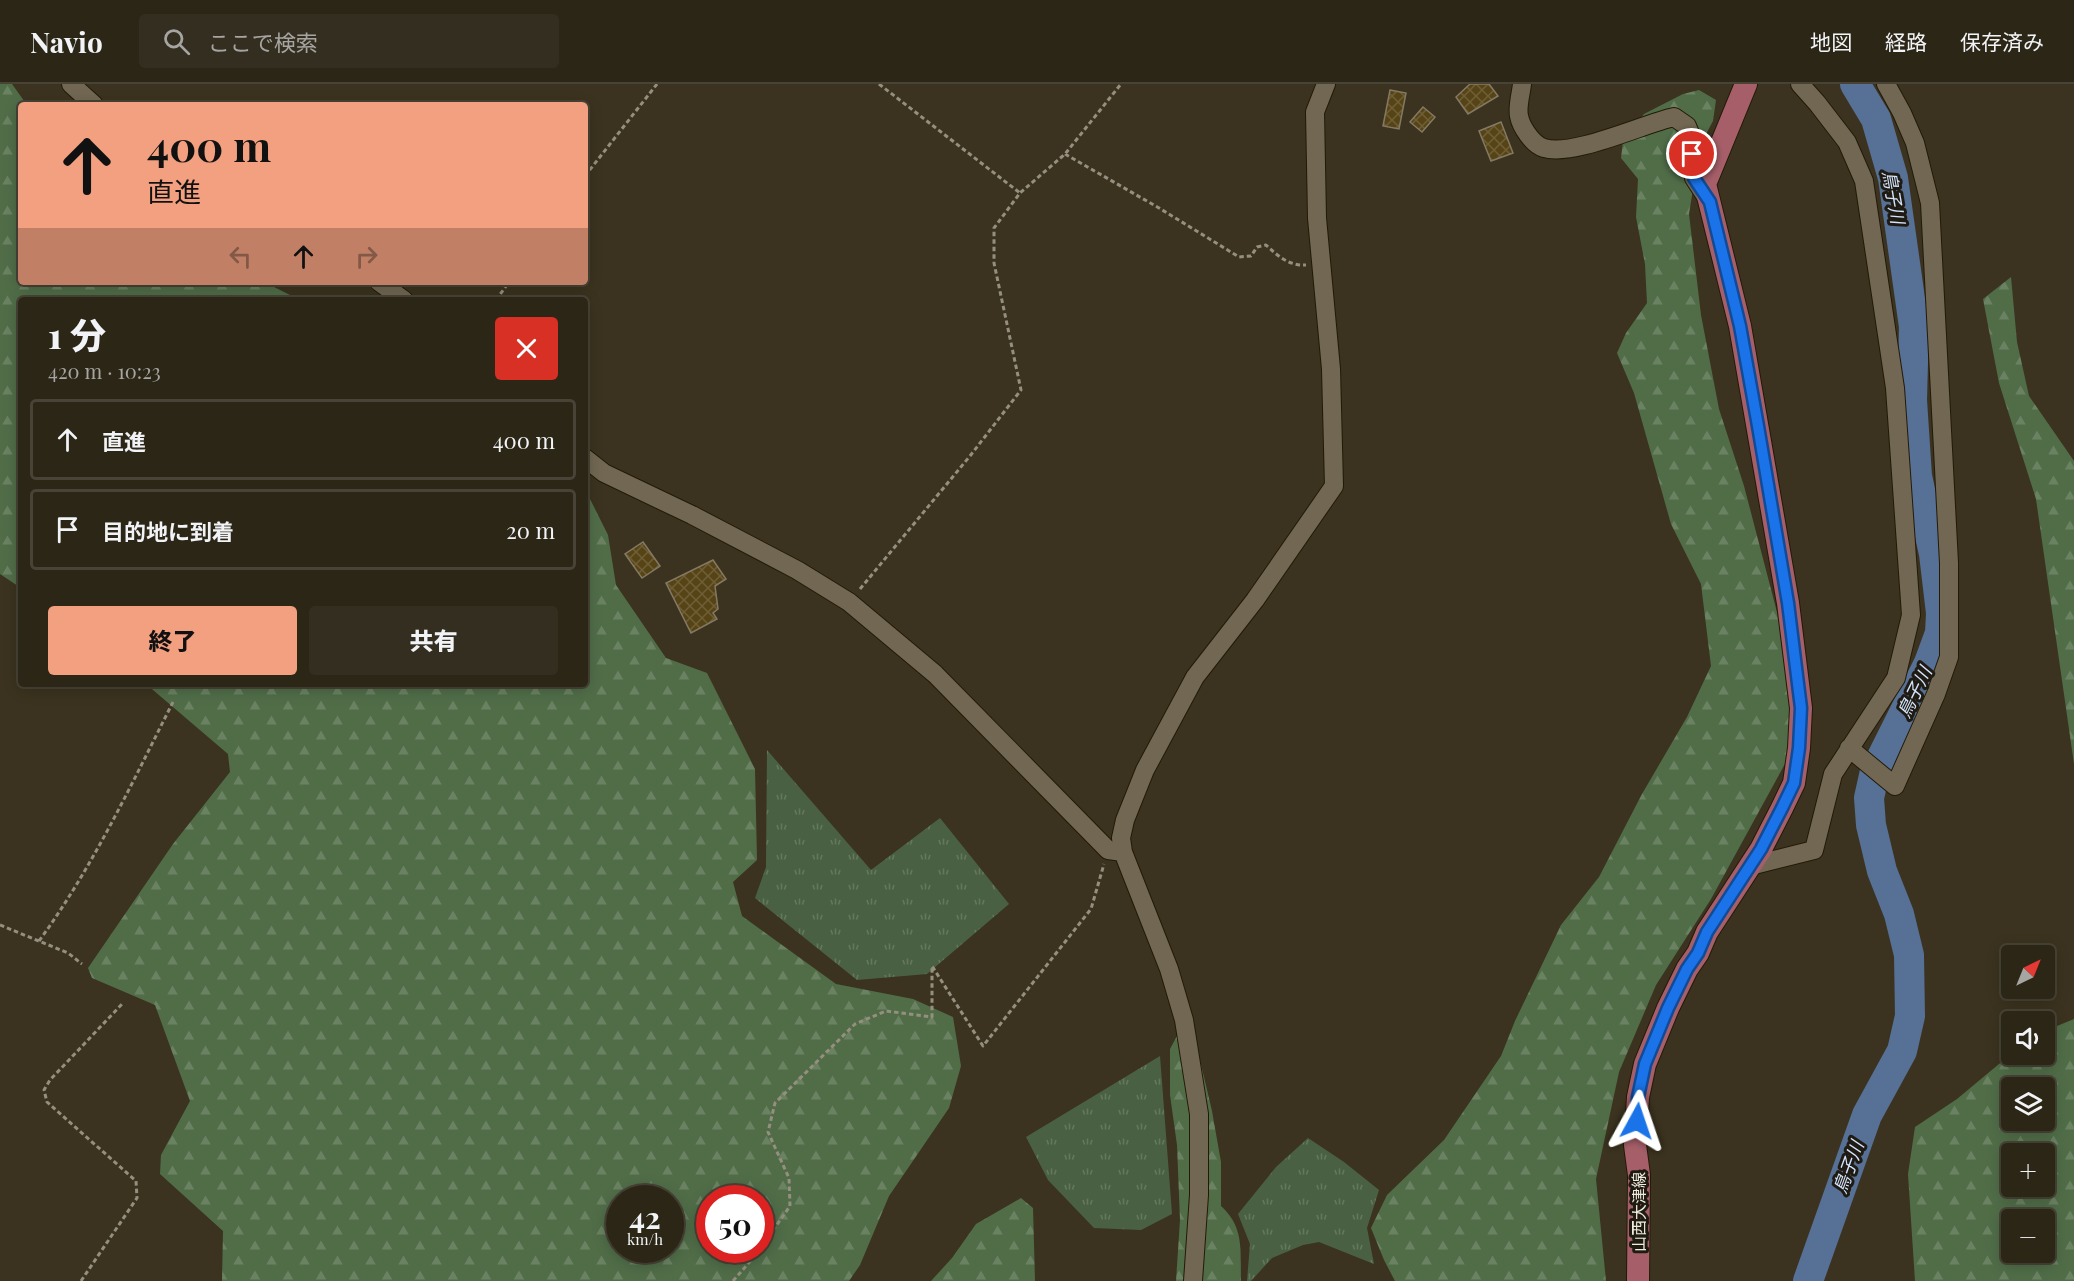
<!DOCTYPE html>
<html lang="ja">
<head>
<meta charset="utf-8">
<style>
	:root { --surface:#2c2617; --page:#342e20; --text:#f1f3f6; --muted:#a6a5a1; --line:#484336; --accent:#f2a07f }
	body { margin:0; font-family:"Playfair Display","Noto Sans JP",serif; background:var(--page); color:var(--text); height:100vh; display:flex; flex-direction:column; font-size:22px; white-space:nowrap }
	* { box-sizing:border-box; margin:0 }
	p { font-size:20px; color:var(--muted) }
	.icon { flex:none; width:33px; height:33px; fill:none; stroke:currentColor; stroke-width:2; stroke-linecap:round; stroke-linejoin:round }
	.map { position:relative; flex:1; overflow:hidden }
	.side { position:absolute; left:18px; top:213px; width:570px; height:390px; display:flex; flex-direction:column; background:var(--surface); border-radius:6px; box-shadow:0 3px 15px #0003,0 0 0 2px var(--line) }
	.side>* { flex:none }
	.banner { position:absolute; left:18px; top:18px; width:570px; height:183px; border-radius:6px; box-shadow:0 3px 15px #0003,0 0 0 2px var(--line); background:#f2a07f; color:#111; overflow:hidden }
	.needle { width:39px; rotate:43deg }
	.tools { position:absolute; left:2001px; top:861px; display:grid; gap:12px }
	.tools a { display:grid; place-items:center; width:54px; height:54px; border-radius:6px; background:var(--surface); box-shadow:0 3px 15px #0003,0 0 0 2px var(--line); font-size:30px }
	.speed { position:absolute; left:606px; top:1101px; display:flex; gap:12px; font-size:30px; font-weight:700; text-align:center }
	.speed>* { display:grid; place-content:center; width:78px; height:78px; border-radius:50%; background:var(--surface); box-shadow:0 3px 15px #0003,0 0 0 2px var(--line); line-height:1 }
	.speed small { font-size:15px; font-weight:400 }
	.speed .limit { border:9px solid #d22; background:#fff; color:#111 }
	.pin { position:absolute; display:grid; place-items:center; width:51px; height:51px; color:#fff; margin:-26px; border:3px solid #fff; border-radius:50%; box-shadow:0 2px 6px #0007 }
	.me { position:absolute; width:66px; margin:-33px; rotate:5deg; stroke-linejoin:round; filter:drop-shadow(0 0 4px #0008) }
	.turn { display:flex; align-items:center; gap:21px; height:126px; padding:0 30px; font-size:27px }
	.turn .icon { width:78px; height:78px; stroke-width:2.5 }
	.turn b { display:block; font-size:42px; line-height:51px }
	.lanes { display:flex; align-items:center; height:57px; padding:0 30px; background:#0003; justify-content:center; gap:30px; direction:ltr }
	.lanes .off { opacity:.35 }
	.round { display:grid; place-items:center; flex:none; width:63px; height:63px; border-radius:6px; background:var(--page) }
	.headline { display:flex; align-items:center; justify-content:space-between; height:102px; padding:0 30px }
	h1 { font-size:36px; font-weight:800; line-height:45px }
	.cta { display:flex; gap:12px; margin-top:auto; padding:12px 30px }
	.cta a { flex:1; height:69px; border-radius:6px; background:var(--accent); color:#111; font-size:24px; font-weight:800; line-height:69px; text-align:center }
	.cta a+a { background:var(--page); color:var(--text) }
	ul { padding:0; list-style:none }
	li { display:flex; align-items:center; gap:18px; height:81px; margin:0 12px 9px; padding:0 18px; border:3px solid var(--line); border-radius:6px }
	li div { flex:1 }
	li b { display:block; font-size:22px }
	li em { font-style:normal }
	header { display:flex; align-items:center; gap:36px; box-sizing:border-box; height:84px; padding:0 30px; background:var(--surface); border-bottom:2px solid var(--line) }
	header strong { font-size:28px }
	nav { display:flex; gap:33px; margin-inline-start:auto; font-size:21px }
	.search { width:420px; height:54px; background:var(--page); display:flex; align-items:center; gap:15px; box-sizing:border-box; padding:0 21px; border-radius:6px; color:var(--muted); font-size:22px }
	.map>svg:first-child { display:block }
</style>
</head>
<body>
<header>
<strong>Navio</strong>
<div class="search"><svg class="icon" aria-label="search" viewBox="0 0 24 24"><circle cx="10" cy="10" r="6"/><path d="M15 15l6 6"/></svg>ここで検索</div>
<nav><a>地図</a><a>経路</a><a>保存済み</a></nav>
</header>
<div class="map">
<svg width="2074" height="1197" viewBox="0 0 2074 1197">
	<defs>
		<pattern id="grass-tufts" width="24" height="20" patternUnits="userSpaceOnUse" patternTransform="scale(1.5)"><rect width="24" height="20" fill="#496142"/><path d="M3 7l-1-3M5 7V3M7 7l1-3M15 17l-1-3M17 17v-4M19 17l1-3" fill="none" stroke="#64785d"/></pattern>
		<pattern id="forest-firs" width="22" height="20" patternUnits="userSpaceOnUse" patternTransform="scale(1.5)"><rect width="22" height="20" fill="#506d48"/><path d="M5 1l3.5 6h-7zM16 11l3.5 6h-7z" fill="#6a8262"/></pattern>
		<pattern id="building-cross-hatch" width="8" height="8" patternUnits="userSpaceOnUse" patternTransform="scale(1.5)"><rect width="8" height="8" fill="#564416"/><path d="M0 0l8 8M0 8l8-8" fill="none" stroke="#6f5f37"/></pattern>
	</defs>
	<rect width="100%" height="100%" fill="#3b331f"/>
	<path fill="url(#grass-tufts)" d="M767 666 871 786 940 734 1009 820 927 890 857 896 755 814 766 783Z
		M1160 972 1172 1130 1141 1146 1094 1144 1048 1096 1026 1053Z
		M1308 1054 1344 1078 1379 1106 1367 1144 1374 1180 1319 1158 1303 1161 1272 1174 1251 1197H1247L1250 1160 1238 1130 1276 1083Z"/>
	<path fill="url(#forest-firs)" fill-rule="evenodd" d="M0 0H12L27 21H21V198H264L300 216H21V504L0 490Z
		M1699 6 1716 16 1713 37 1700 61 1689 130 1701 231 1719 325 1744 402 1784 555 1792 631 1786 678 1711 815 1656 901 1619 988 1596 1095 1606 1197H1395L1384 1176 1371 1144 1387 1111 1444 1056 1501 972 1515 937 1561 841 1599 793 1642 710 1687 633 1711 582 1701 500 1671 440 1634 309 1617 269 1626 249 1647 219 1645 180 1636 133 1638 95 1621 74 1623 57 1644 30 1683 10Z
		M2011 193 2017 258 2029 312 2074 377V680L2036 415 1999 299 1983 215Z
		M585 405 608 451 616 501 666 574 707 589 755 685 757 776 733 798 742 832 836 900 913 915 953 933 961 982 949 1024 889 1112 860 1181 849 1197H222L223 1147 160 1090 161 1071 190 1017 155 921 92 894 88 884 173 760 230 688 228 670 146 600H585ZM670 1114V1166H620V1114ZM710 1114H760V1166H710Z
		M2074 935V1197H1915L1908 1090 1915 1043 1957 1015 2011 970H2044L2045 947ZM2012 1004H2044V1036H2012ZM2012 1070H2044V1102H2012ZM2012 1136H2044V1168H2012Z
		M1177 952 1196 959 1212 1027 1221 1078V1122C1245 1144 1240 1167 1241 1197H1176L1180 1136 1177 1061 1170 1011V965Z
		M1021 1114 1033 1124 1035 1197H931L952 1174 976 1140Z"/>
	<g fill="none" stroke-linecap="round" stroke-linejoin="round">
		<path stroke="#567096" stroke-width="30" d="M1808 1197 1867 1031 1902 967 1910 932 1909 871 1899 830 1882 787 1871 741 1869 714 1875 687 1929 579 1940 549 1941 529 1934 470 1917 392 1912 316 1914 243 1893 94 1876 35 1855 0"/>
	</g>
	<path fill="url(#building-cross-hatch)" stroke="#847a64" stroke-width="1.5" d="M1470 0H1489L1498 12 1468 30 1456 13Z
		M1390 6 1406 9 1399 45 1383 42Z
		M1423 23 1435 33 1422 48 1410 38Z
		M1501 38 1513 69 1491 77 1479 47Z
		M643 458 660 482 642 494 625 470Z
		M713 476 726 495 715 502 718 525 713 529 717 535 691 549 666 499Z"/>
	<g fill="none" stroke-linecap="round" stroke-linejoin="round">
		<defs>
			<path id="minor" d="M71 0 94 21
				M1522 0C1521 10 1517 22 1519 32 1521 43 1533 61 1544 64 1573 73 1643 40 1674 33L1687 42 1691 52 1694 94 1707 114
				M379 198 404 216
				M585 374 604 389 692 431 797 486 849 518 935 590 1108 766 1123 768
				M1849 664 1895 702 1936 610 1949 573V479L1930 119 1915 59 1902 29 1886 0
				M1750 782 1814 766 1833 690 1896 594 1911 531 1895 304 1864 97 1847 58 1817 19 1800 0
				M1193 1197 1199 1111V1030L1184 936 1169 885 1123 768 1121 754 1125 736 1145 686 1195 593 1255 516 1334 402 1331 285 1317 134 1315 28 1326 0"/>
			<path id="major" d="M1638 1197 1639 1091 1635 1061 1638 1013 1645 980 1668 924 1687 885 1698 869 1707 848 1761 765 1782 724 1794 699 1799 664 1801 624 1788 519 1740 242 1705 100 1746 0"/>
		</defs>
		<use href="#minor" stroke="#221a07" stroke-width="20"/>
		<use href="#major" stroke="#221a07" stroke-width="24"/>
		<path stroke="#958f7f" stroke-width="3" stroke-dasharray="4.5 3" stroke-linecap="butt" d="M879 0 1020 109
			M1065 70 1159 124 1239 173 1251 172 1257 163 1266 161C1278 172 1289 182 1306 181
			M585 92 657 0
			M496 216 509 198
			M860 505 970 372 1021 306 994 179V144L1020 109 1065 70 1121 0
			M0 841 68 869 82 880
			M39 857C93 783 132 699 173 618
			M760 1165 790 1122 789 1094 768 1048 775 1019 855 940 886 927 932 933V882L983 962 1091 825 1104 780
			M81 1197 137 1114 136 1097 47 1018 44 1006 50 996 123 919
			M733 1197 760 1166"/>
		<use href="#minor" stroke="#716752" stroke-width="18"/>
		<use href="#major" stroke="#a65f69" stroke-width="22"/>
	</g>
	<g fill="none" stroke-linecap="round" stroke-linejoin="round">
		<defs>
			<path id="route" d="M1637 1037 1638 1013 1645 980 1668 924 1687 885 1698 869 1707 848 1761 765 1782 724 1794 699 1799 664 1801 624 1788 519 1758 342 1740 242 1715 139 1710 118 1694 94 1692 70"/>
		</defs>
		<use href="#route" stroke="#114b97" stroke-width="15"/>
		<use href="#route" stroke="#1a73e8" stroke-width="10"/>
	</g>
	<g text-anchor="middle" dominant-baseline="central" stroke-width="6" stroke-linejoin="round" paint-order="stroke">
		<g font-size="16" fill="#f0ebdf" stroke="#1f1b12">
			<text transform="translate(1638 1128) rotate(-90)">山西大津線</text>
		</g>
		<g font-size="18" font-style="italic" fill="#d4e5fe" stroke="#1f1b12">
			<text transform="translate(1894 113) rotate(80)">鳥子川</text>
			<text transform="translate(1914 608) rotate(-64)">鳥子川</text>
			<text transform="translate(1848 1083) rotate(-70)">鳥子川</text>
		</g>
	</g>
</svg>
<div class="tools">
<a><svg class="needle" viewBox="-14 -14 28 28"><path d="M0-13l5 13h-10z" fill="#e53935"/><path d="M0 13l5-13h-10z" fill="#a6a5a1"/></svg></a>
<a><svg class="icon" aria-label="sound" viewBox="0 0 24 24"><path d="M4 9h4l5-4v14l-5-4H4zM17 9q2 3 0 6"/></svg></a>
<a><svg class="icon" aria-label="layers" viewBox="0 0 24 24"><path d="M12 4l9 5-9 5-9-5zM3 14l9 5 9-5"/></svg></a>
<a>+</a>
<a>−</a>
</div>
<div class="speed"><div>42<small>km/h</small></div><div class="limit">50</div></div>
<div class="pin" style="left:1692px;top:70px;background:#d93025"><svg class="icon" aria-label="arrive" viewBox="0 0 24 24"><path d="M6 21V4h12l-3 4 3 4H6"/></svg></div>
<svg class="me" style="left:1637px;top:1037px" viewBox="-20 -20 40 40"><path d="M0-17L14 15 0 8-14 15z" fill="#1a73e8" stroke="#fff" stroke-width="4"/></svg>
<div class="banner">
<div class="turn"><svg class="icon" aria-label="ahead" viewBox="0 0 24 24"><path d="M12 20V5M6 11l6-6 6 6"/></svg><div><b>400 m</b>直進</div></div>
<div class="lanes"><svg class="icon off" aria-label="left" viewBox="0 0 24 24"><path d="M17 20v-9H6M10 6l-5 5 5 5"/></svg><svg class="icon" aria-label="ahead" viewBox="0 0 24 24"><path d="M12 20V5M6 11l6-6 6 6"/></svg><svg class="icon off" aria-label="right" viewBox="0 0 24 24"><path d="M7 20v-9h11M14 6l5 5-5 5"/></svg></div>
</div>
<section class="side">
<div class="headline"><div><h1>1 分</h1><p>420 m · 10:23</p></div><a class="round" style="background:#d93025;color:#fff"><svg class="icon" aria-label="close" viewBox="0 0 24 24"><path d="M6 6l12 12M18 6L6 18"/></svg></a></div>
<ul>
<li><svg class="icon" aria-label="ahead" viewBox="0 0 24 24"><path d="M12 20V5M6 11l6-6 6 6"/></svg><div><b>直進</b></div><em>400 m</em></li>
<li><svg class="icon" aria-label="arrive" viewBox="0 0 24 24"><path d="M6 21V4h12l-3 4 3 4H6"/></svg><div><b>目的地に到着</b></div><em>20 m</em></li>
</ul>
<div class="cta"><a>終了</a><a>共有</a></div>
</section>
</div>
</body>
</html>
